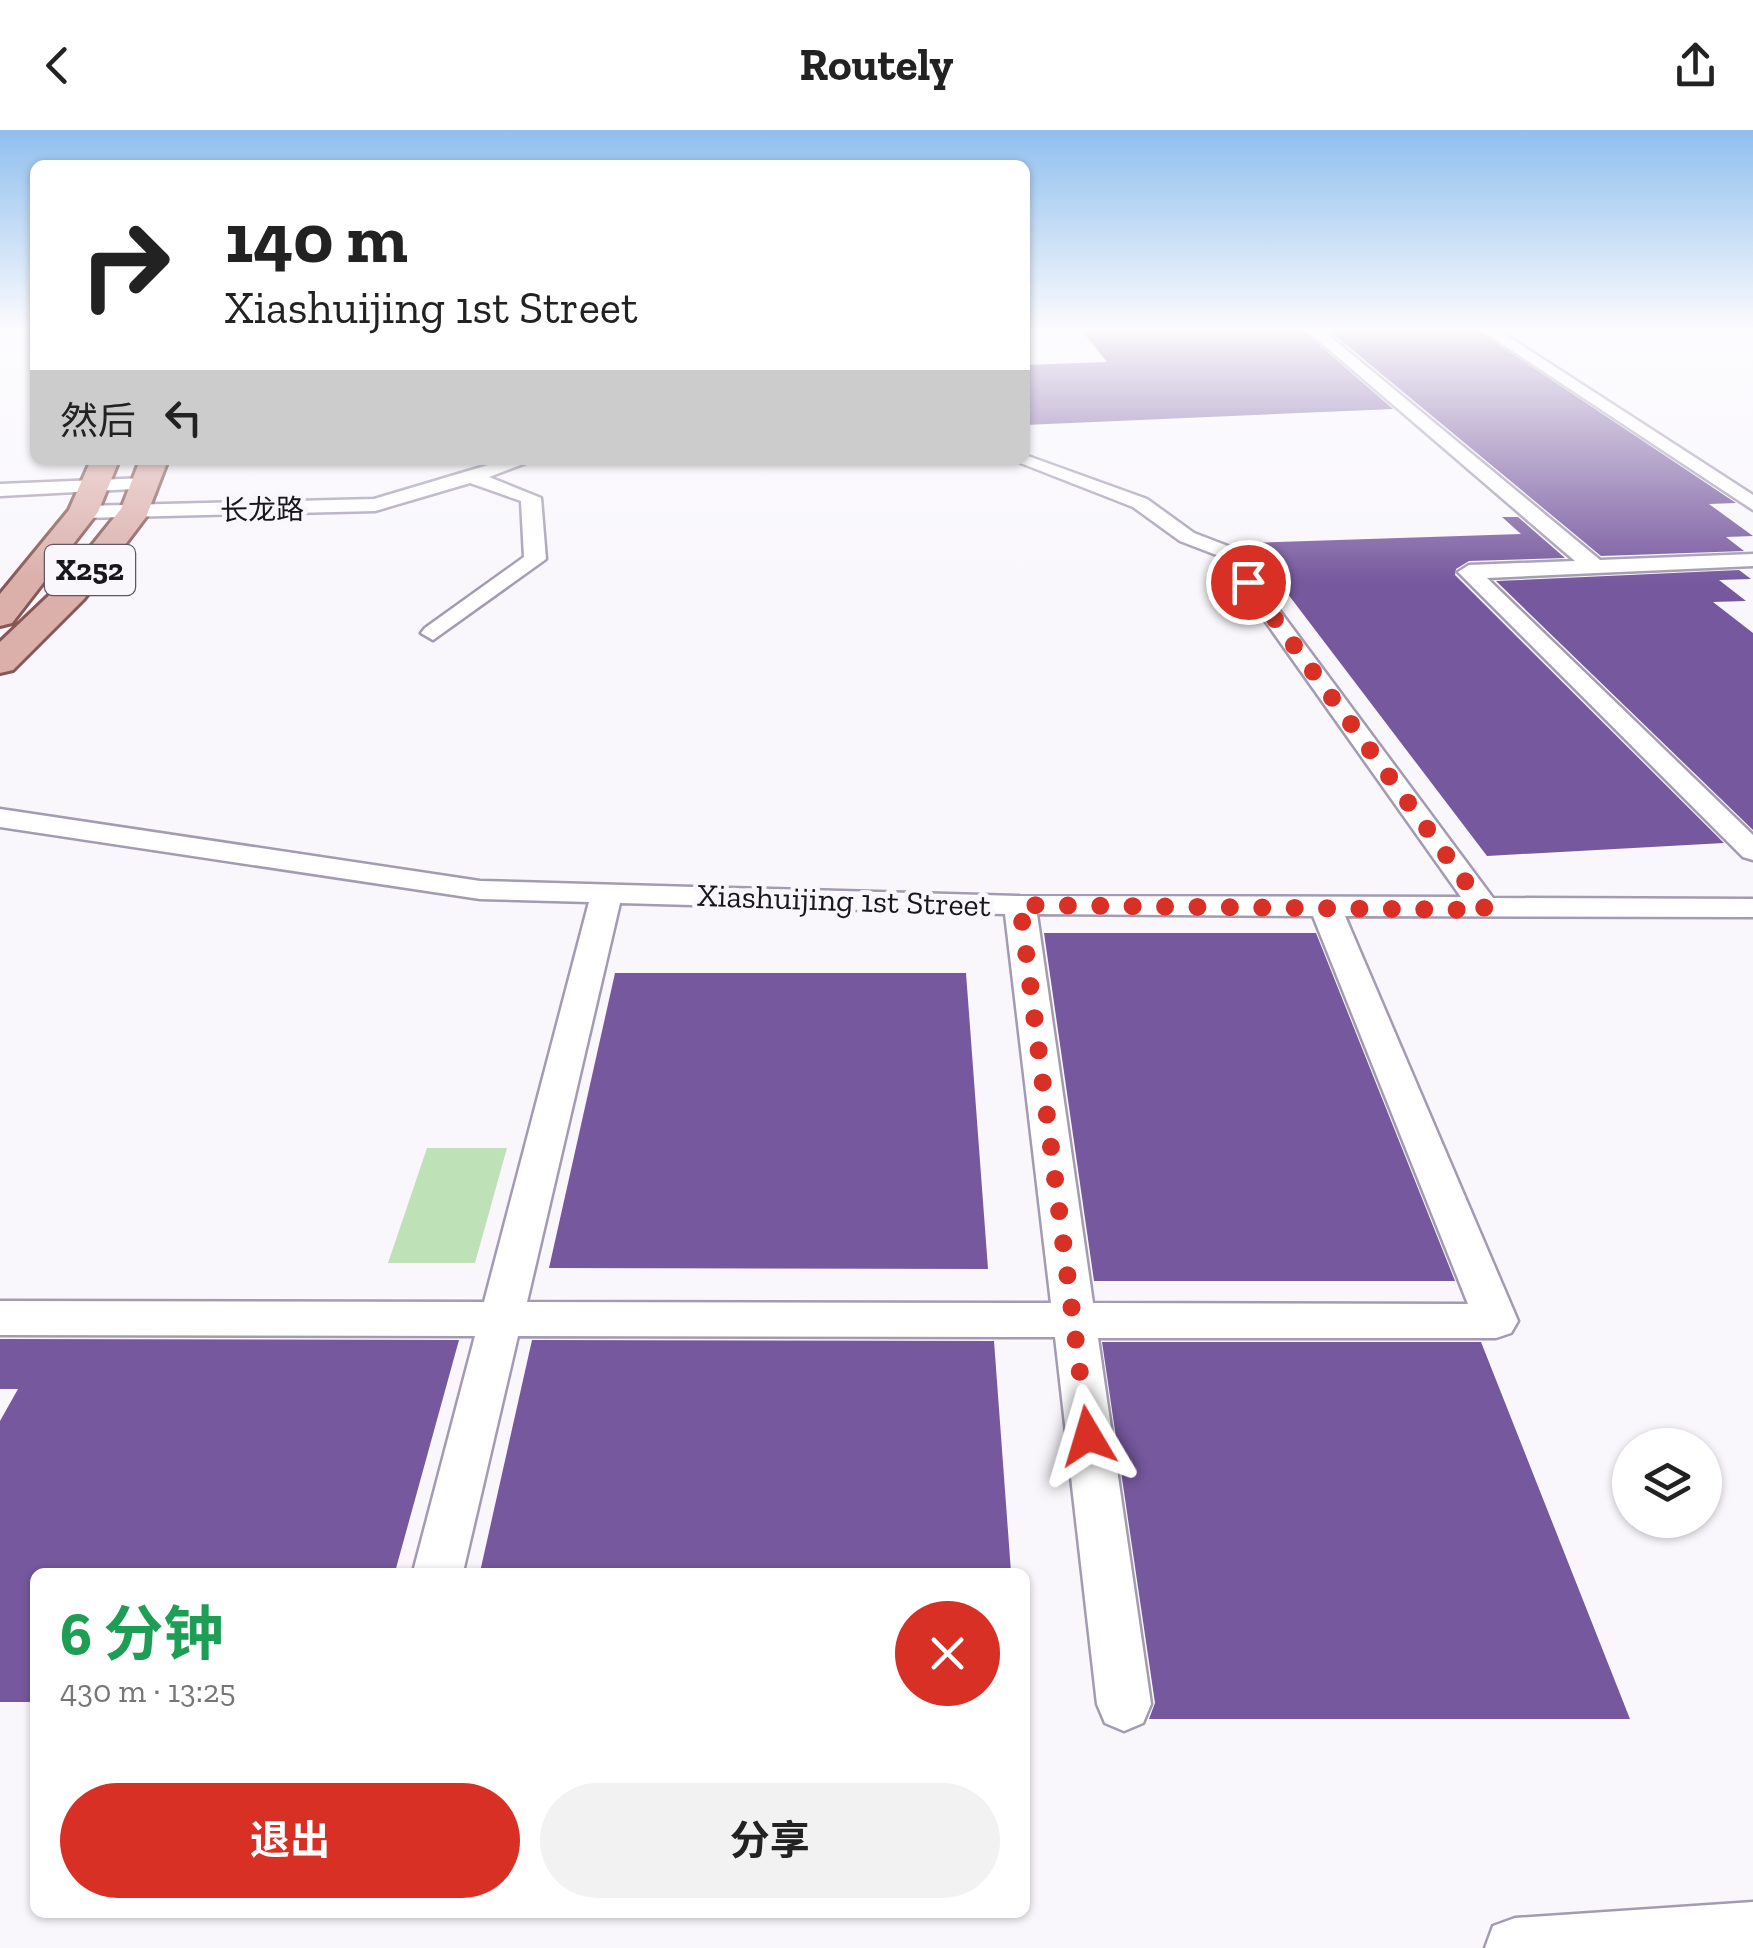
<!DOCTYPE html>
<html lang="zh">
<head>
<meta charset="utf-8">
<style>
	:root { --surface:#fff; --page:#f2f2f2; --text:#222; --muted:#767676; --accent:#d93025 }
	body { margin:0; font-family:"Zilla Slab","Noto Sans SC",serif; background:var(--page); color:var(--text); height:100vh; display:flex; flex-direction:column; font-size:38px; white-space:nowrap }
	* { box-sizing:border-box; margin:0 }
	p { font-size:32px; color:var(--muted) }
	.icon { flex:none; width:55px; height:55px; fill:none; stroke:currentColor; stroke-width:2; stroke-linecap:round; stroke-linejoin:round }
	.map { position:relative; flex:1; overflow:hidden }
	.sheet { position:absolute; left:30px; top:1438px; width:1000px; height:350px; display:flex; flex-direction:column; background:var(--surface); border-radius:15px; box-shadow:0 2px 8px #0004 }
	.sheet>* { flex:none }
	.guide { position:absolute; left:30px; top:30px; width:1000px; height:305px; border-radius:15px; box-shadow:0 2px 8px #0004; background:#fff; color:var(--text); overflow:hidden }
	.tools { position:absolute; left:1612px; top:1298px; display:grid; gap:20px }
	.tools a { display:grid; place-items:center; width:110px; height:110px; border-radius:50%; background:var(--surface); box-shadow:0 2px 8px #0004; font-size:50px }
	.pin { position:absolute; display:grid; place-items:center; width:85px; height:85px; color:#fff; margin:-42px; border:5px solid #fff; border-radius:50%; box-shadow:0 2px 10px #0007 }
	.me { position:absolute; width:110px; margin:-55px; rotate:353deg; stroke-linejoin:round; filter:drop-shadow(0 0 8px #0008) }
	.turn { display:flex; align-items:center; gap:35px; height:210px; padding:0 30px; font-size:45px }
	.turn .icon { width:130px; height:130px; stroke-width:2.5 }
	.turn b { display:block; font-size:70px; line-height:85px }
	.then { display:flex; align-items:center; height:95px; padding:0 30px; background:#0003; gap:20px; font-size:38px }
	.round { display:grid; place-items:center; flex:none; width:105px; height:105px; border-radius:52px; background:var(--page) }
	.head { display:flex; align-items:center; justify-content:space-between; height:170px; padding:0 30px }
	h1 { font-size:60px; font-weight:700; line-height:75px; color:#1e9e55 }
	.action { display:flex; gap:20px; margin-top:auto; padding:20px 30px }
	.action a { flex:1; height:115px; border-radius:60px; background:var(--accent); color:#fff; font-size:40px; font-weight:700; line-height:115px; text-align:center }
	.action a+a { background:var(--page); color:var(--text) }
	header { display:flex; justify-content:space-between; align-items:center; height:130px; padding:0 30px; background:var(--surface); font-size:45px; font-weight:700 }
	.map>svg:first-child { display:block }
</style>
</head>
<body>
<header><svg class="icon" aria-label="back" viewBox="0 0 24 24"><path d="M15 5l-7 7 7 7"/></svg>Routely<svg class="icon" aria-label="share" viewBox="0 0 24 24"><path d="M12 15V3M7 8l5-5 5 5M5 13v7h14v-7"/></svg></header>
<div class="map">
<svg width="1753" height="1818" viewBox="0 0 1753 1818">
	<rect width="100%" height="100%" fill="#f9f7fc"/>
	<path fill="#bfe1b7" d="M427 1018H507L475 1133H388Z"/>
	<path fill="#76589e" d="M1080 198H1300L1393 279 1025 295V235L1107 232Z
		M1326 198H1474L1736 373 1709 374 1753 406 1726 407 1744 421 1601 426Z
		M1502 387H1518L1565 428 1469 431 1456 439 1455 445 1724 713 1487 726 1249 413 1521 404Z
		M1739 440 1751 449 1719 450 1746 471 1713 472 1753 503V700L1496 451Z
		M1044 803H1316L1455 1151H1094Z
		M615 843H966L988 1139 549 1138Z
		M0 1209 459 1210 395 1442H35V1562L30 1572H0V1291L18 1259H0Z
		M532 1210 994 1211 1011 1442H480Z
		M1102 1212H1481L1630 1589H1149L1155 1573Z"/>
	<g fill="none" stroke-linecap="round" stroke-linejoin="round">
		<defs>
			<path id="minor" d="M1304 198H1320L1600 430 1753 424V436L1487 448 1753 705V730L1743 727 1458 442 1469 435 1575 431Z
				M1478 198H1495L1753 365V380Z
				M1025 325 1147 369 1194 403 1233 418 1493 768 1753 769V787L1345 786 1518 1191 1511 1203 1496 1208H1098L1151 1574 1143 1593 1124 1601 1105 1593 1097 1574 1055 1207 518 1206 463 1442H413L475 1206 0 1205V1171L484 1172 589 772 480 769 0 697V679L480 751 1020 766 1461 767 1219 426 1180 411 1133 377 1013 330H1025ZM620 773 1005 784 1051 1173 527 1172ZM1037 784 1313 786 1468 1174 1093 1173Z
				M505 330H534L489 347 541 368 546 429 433 510 421 503 425 498 524 427 521 371 470 353 375 381 83 388 73 382 83 376 374 369Z
				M145 348 152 350V358L0 366V354Z
				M1753 1772V1818H1485L1493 1796 1515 1788Z"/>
			<path id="primary" d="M91 330H119L98 382 12 493 0 496V464L69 380Z
				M140 330H168L146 387 84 469 13 540 0 543V512L60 455 121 379Z"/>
		</defs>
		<use href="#minor" stroke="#a39bb1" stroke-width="5"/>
		<use href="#primary" stroke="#885755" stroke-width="6"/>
		<use href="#minor" fill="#fff" fill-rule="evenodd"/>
		<use href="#primary" fill="#dbafaa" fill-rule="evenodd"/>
	</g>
	<linearGradient id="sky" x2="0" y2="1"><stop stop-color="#90bfee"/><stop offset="0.44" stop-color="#fcfbfe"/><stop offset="1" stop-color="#fcfbfe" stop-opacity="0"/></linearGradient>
	<rect width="1753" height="453" fill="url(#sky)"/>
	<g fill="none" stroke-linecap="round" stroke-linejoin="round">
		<path stroke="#d93025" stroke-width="18" stroke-dasharray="0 32.4" d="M1088 1306 1020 775 1486 780 1248 452"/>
	</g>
	<g text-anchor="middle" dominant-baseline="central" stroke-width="10" stroke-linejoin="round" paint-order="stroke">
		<g font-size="28" fill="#19171e" stroke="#f9f7fc">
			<text transform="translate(262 380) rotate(-1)">长龙路</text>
		</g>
		<rect fill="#f9f7fc" stroke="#5c5a61" stroke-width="2.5" x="45" y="415" width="90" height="50" rx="8"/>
		<g font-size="30" font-weight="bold" fill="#19171e">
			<text x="90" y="440">X252</text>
		</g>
		<g font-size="32" fill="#19171e" stroke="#f9f7fc">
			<text transform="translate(844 770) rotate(2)">Xiashuijing 1st Street</text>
		</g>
	</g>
</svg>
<div class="tools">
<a><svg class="icon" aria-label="layers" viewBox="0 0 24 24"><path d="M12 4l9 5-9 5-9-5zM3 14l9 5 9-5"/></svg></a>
</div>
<div class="pin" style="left:1248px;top:452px;background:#d93025"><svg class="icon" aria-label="arrive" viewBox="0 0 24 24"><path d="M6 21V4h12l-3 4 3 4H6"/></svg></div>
<svg class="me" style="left:1088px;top:1306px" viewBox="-20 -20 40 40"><path d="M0-17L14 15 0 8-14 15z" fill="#d93025" stroke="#fff" stroke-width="4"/></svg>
<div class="guide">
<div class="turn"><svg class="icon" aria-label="right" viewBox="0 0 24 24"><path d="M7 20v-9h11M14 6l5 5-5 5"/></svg><div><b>140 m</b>Xiashuijing 1st Street</div></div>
<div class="then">然后<svg class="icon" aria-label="left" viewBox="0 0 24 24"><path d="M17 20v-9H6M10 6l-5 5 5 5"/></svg></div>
</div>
<section class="sheet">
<div class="head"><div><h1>6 分钟</h1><p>430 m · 13:25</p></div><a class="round" style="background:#d93025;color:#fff"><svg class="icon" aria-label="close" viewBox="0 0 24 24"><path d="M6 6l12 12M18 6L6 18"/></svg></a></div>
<div class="action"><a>退出</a><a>分享</a></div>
</section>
</div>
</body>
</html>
